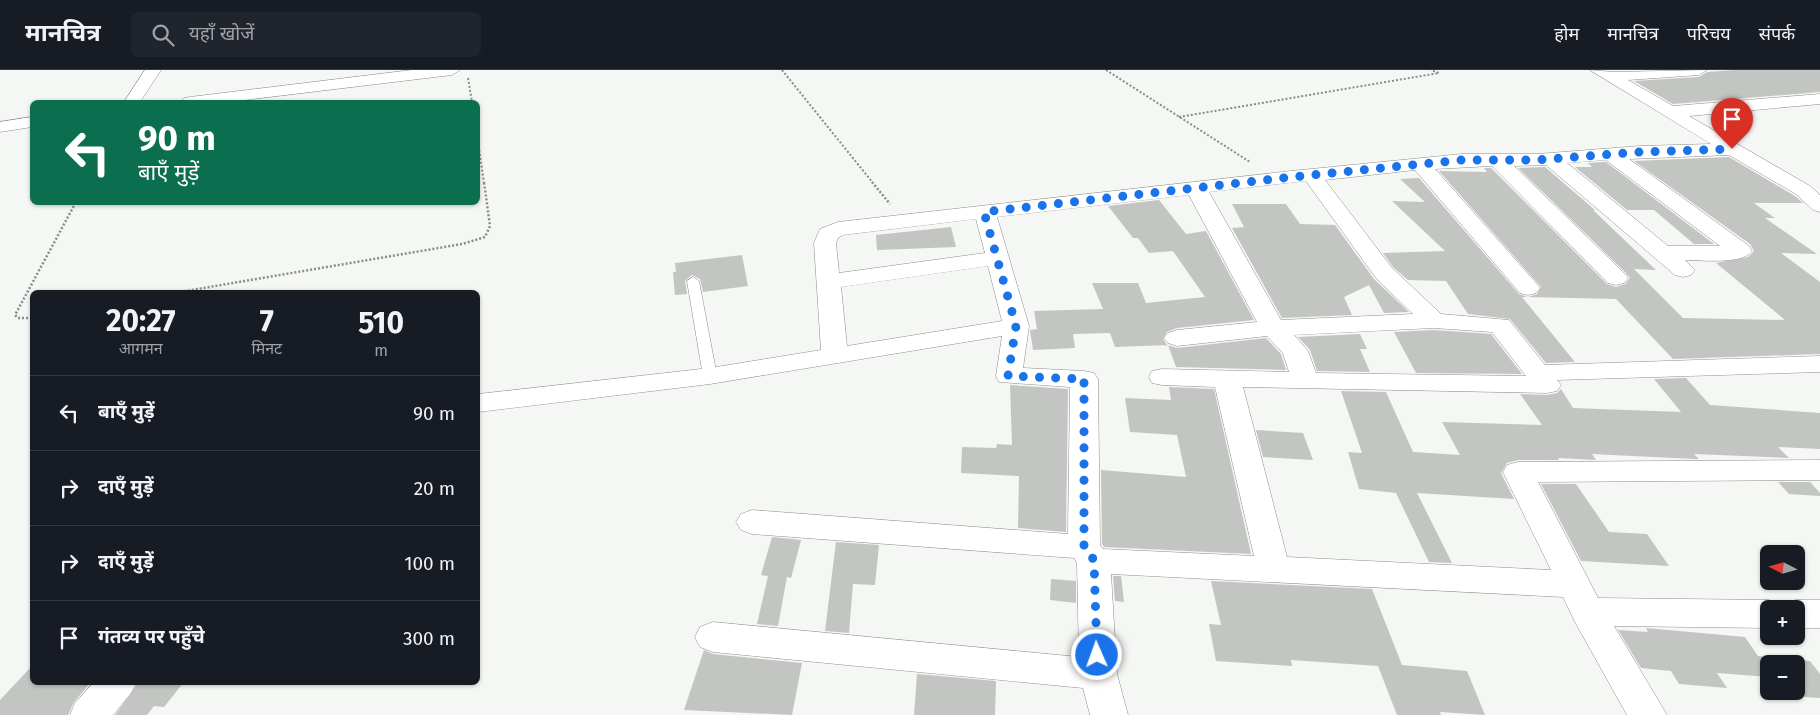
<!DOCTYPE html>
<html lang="hi">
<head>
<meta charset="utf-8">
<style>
	:root { --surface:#171b24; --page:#20242c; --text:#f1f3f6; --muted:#9ea1a6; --line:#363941 }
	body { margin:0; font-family:"Fira Sans","Noto Sans Devanagari",sans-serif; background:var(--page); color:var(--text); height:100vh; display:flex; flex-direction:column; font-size:19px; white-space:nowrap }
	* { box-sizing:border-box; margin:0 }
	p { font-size:16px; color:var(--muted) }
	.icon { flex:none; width:28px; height:28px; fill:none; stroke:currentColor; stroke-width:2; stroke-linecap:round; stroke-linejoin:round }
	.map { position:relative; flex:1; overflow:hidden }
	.side { position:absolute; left:30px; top:220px; width:450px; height:395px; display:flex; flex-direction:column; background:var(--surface); border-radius:8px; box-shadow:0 1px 4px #0004 }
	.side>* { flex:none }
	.banner { position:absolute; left:30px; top:30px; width:450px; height:105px; border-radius:8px; box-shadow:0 1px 4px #0004; background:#0b6e4f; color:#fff; overflow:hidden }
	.needle { width:32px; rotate:276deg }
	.fabs { position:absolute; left:1760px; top:475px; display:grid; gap:10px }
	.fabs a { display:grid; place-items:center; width:45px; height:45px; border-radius:8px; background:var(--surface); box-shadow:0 1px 4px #0004; font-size:25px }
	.pin { position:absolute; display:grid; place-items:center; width:42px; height:42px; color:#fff; margin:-51px -21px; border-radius:50% 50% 50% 0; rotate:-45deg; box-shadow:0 0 5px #0007 }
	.pin .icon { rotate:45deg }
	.me { position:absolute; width:55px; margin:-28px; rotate:358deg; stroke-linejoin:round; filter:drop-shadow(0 0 4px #0008) }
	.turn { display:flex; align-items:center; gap:18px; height:105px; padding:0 25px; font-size:22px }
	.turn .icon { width:65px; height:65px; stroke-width:2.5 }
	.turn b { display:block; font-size:35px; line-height:42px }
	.eta { display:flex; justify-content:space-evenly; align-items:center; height:85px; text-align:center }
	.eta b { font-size:30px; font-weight:700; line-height:35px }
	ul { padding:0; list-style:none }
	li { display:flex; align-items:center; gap:15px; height:75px; padding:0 25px; border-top:1px solid var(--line) }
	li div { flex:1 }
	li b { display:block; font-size:19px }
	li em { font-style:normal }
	header { display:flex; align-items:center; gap:30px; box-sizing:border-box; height:70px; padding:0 25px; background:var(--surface); border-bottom:1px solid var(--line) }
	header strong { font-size:24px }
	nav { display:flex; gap:28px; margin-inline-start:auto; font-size:18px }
	.search { width:350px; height:45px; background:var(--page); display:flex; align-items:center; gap:12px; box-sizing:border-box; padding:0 18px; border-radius:8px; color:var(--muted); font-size:19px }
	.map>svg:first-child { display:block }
</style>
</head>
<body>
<header>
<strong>मानचित्र</strong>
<div class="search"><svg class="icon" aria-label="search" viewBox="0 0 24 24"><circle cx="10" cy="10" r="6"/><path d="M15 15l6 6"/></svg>यहाँ खोजें</div>
<nav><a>होम</a><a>मानचित्र</a><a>परिचय</a><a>संपर्क</a></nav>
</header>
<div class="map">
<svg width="1820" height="645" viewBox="0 0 1820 645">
	<rect width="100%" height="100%" fill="#f5f7f4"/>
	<path fill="#c3c5c2" d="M1735 0H1820V22L1673 34 1634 11 1699 7 1707 2Z
		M1729 87 1795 126 1803 133H1754L1775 148H1765L1817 184 1781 183 1820 212V284L1673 289 1616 229 1528 227 1537 224 1541 217 1439 101 1487 102 1484 98H1491L1607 214 1616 217 1625 214 1630 208 1625 202 1518 98 1545 97 1595 140H1593L1656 200 1634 199 1683 248 1785 250 1716 193 1748 187 1754 181 1750 174 1634 91Z
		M1604 92H1606L1714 174H1694L1654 140H1627L1575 97H1592L1588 93Z
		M1419 108 1519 224 1528 227H1522L1575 292 1546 293 1510 249 1468 244 1446 211 1408 210 1393 197 1383 183 1445 181 1392 131 1425 132 1400 109Z
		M1159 130 1186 164 1206 161 1254 250 1177 258 1167 262 1163 269 1167 275 1177 278 1266 268 1281 284 1286 300 1176 297 1168 275 1115 277 1110 263 1073 264 1075 278 1033 280 1030 260 1037 259 1034 241 1103 239 1092 213H1138L1146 233 1205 227 1173 181 1149 183 1138 168H1133L1108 136Z
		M1232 134H1286L1300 154 1335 155 1374 209 1409 242 1384 243 1369 215 1344 227 1352 245 1282 248 1232 158 1244 157Z
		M951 157 956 177 877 180 876 165Z
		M742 185 748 216 703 222 700 209 692 205 685 211 687 224 675 225 673 202H676L675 193Z
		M1434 260 1491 264 1522 304 1416 303 1394 262Z
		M1360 264 1367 279H1360L1370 302 1317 301 1310 280 1298 267Z
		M1686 308 1710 335 1820 343V379L1778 377 1789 388 1694 384 1699 389H1695L1592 384 1596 390 1558 388 1559 390H1518L1507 393 1501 403 1514 429 1417 423 1452 493 1429 492 1396 423 1359 419 1348 382 1362 383 1341 321 1386 322 1413 382 1460 385 1442 352 1542 355 1520 324 1547 325 1557 323 1561 319 1573 338 1681 342 1654 309Z
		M1010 315 1068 319 1066 462 1018 458 1019 406 961 403 962 377 996 378 997 374 1012 375Z
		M1169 317 1214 319 1251 484 1104 477 1102 474 1101 400 1186 407 1177 365 1130 362 1125 328 1171 330Z
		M1256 360 1303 363 1313 390 1263 387Z
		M1778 412H1810L1820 423V426L1789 424Z
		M1541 414H1576L1609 462 1647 464 1669 496 1581 491Z
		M772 467 801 470 791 508 787 507 778 556 757 554 768 506 761 505Z
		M836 472 879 475 875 515 853 514 849 563 825 561Z
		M1113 506H1121L1124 532 1115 531Z
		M1051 509 1076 511V533L1050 530Z
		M1211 511 1372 519 1402 595 1467 601 1485 645 1440 642 1441 645H1397L1378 596 1291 590 1292 596 1216 591 1209 554 1221 555Z
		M1646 558 1745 567 1758 586 1810 591 1820 604V628L1790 626 1788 621H1796V594H1769V607L1717 603 1727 618 1679 614 1671 601 1641 598 1618 560 1648 562Z
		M704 580 713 584 802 593 792 645 684 640Z
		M32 596V612H91L74 632 68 645H0V630Z
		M917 604 996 611 995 645H914Z
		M139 612H184L164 637 154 636 147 645H115Z"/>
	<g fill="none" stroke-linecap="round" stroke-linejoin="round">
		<defs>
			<path id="lane" d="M693 207 699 211 717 306 710 310 703 306 687 211Z"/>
			<path id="street" d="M145 0H161L140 32H124Z
				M412 0H460L452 5 228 32H181L184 28 190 27Z
				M1590 0 1613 2 1707 0 1699 5 1628 10 1673 36 1820 24V34L1689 46 1810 116 1820 125V142L1813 140 1796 124 1729 85 1629 89 1749 176 1752 181C1742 195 1701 190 1685 190L1695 200 1691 205 1683 207 1675 205 1546 95 1514 96 1624 203 1628 208 1624 213 1616 215 1608 213 1492 96 1435 99 1536 213 1540 218 1536 223 1528 225 1520 223 1415 100 1325 110 1392 198 1441 244 1509 250 1545 295 1820 286V302L1557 310 1561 315 1557 321 1547 323 1243 317 1287 487 1551 500 1503 402 1507 395 1518 392 1820 390V410L1538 412 1598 528 1769 530 1782 536 1796 530H1820V558H1796V539H1769V558L1614 556 1667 645H1627L1575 552 1563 527 1111 504 1117 604 1128 645H1090L1083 618 713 582 700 577 695 567 700 557 713 552 1079 587 1077 493 1074 488 752 464 741 460 736 452 741 444 752 440 1068 464 1070 317 999 312 996 306 1002 266 710 314 478 342V324L710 298 821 280 814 173 820 159 838 152 1291 101 1462 84H1537L1640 76 1711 74ZM1606 90 1720 176H1668L1567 93ZM1306 111 1376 208 1413 244 1281 250 1209 122ZM1189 125 1257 252 1177 260 1168 263 1164 268 1168 273 1177 276 1267 266 1283 283 1289 302 1162 299 1152 301 1149 307 1152 313 1162 315 1215 317 1254 486 1103 479 1100 475 1098 309 1094 303 1084 301 1023 298 1029 256 997 147ZM976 149 985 183 839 203 836 173 838 168 843 165ZM988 196 1002 251 847 276 841 217ZM1434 258 1492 262 1526 306 1316 303 1308 281 1294 265Z
				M32 47V57L0 62V52Z
				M94 612H137L131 623 113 645H70L75 633Z"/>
		</defs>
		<use href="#lane" stroke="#8c8e8b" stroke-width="1"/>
		<use href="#street" stroke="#8c8e8b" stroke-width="1"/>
		<path stroke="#8a8c89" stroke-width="2" stroke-dasharray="2 2" stroke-linecap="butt" d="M782 0 873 113
			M1106 0 1250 92
			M468 8 472 32
			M1179 47 1439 3 1431 0
			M478 72 484 113"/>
		<path stroke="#8a8c89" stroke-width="2.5" stroke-dasharray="2 2" stroke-linecap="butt" d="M872 112 890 134
			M180 222 462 174 485 167 490 156 484 112
			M32 248H18L15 245 76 132"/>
		<use href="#lane" fill="#fff" fill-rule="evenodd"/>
		<use href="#street" fill="#fff" fill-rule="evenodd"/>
	</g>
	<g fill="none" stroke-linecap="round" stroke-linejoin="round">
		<path stroke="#1a73e8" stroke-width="9" stroke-dasharray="0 16.2" d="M1097 585 1094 490 1084 477V309L1008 306 1016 256 984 142 1292 107 1462 90H1537L1640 82 1732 79"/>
	</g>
</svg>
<div class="fabs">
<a><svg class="needle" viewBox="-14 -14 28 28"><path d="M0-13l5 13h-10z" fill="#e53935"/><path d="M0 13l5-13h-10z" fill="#9ea1a6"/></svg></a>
<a>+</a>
<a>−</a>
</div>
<div class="pin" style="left:1732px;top:79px;background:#d93025"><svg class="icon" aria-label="arrive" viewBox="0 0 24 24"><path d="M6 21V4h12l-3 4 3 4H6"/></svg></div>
<svg class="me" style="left:1097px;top:585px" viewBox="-20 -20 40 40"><circle r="17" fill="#1a73e8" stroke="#fff" stroke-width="3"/><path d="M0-11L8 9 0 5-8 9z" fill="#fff"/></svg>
<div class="banner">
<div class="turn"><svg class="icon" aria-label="left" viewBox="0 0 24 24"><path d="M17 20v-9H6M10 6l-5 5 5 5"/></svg><div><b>90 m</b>बाएँ मुड़ें</div></div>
</div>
<section class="side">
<div class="eta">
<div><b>20:27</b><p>आगमन</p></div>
<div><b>7</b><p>मिनट</p></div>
<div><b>510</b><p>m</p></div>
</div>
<ul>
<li><svg class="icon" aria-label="left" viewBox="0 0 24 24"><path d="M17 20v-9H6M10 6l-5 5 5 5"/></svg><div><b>बाएँ मुड़ें</b></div><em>90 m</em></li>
<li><svg class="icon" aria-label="right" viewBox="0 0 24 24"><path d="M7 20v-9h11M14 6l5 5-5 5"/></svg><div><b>दाएँ मुड़ें</b></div><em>20 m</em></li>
<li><svg class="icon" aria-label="right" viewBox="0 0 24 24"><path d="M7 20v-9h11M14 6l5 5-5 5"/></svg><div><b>दाएँ मुड़ें</b></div><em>100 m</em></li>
<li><svg class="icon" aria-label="arrive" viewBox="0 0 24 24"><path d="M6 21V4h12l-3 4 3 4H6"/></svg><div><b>गंतव्य पर पहुँचे</b></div><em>300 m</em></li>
</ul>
</section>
</div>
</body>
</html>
